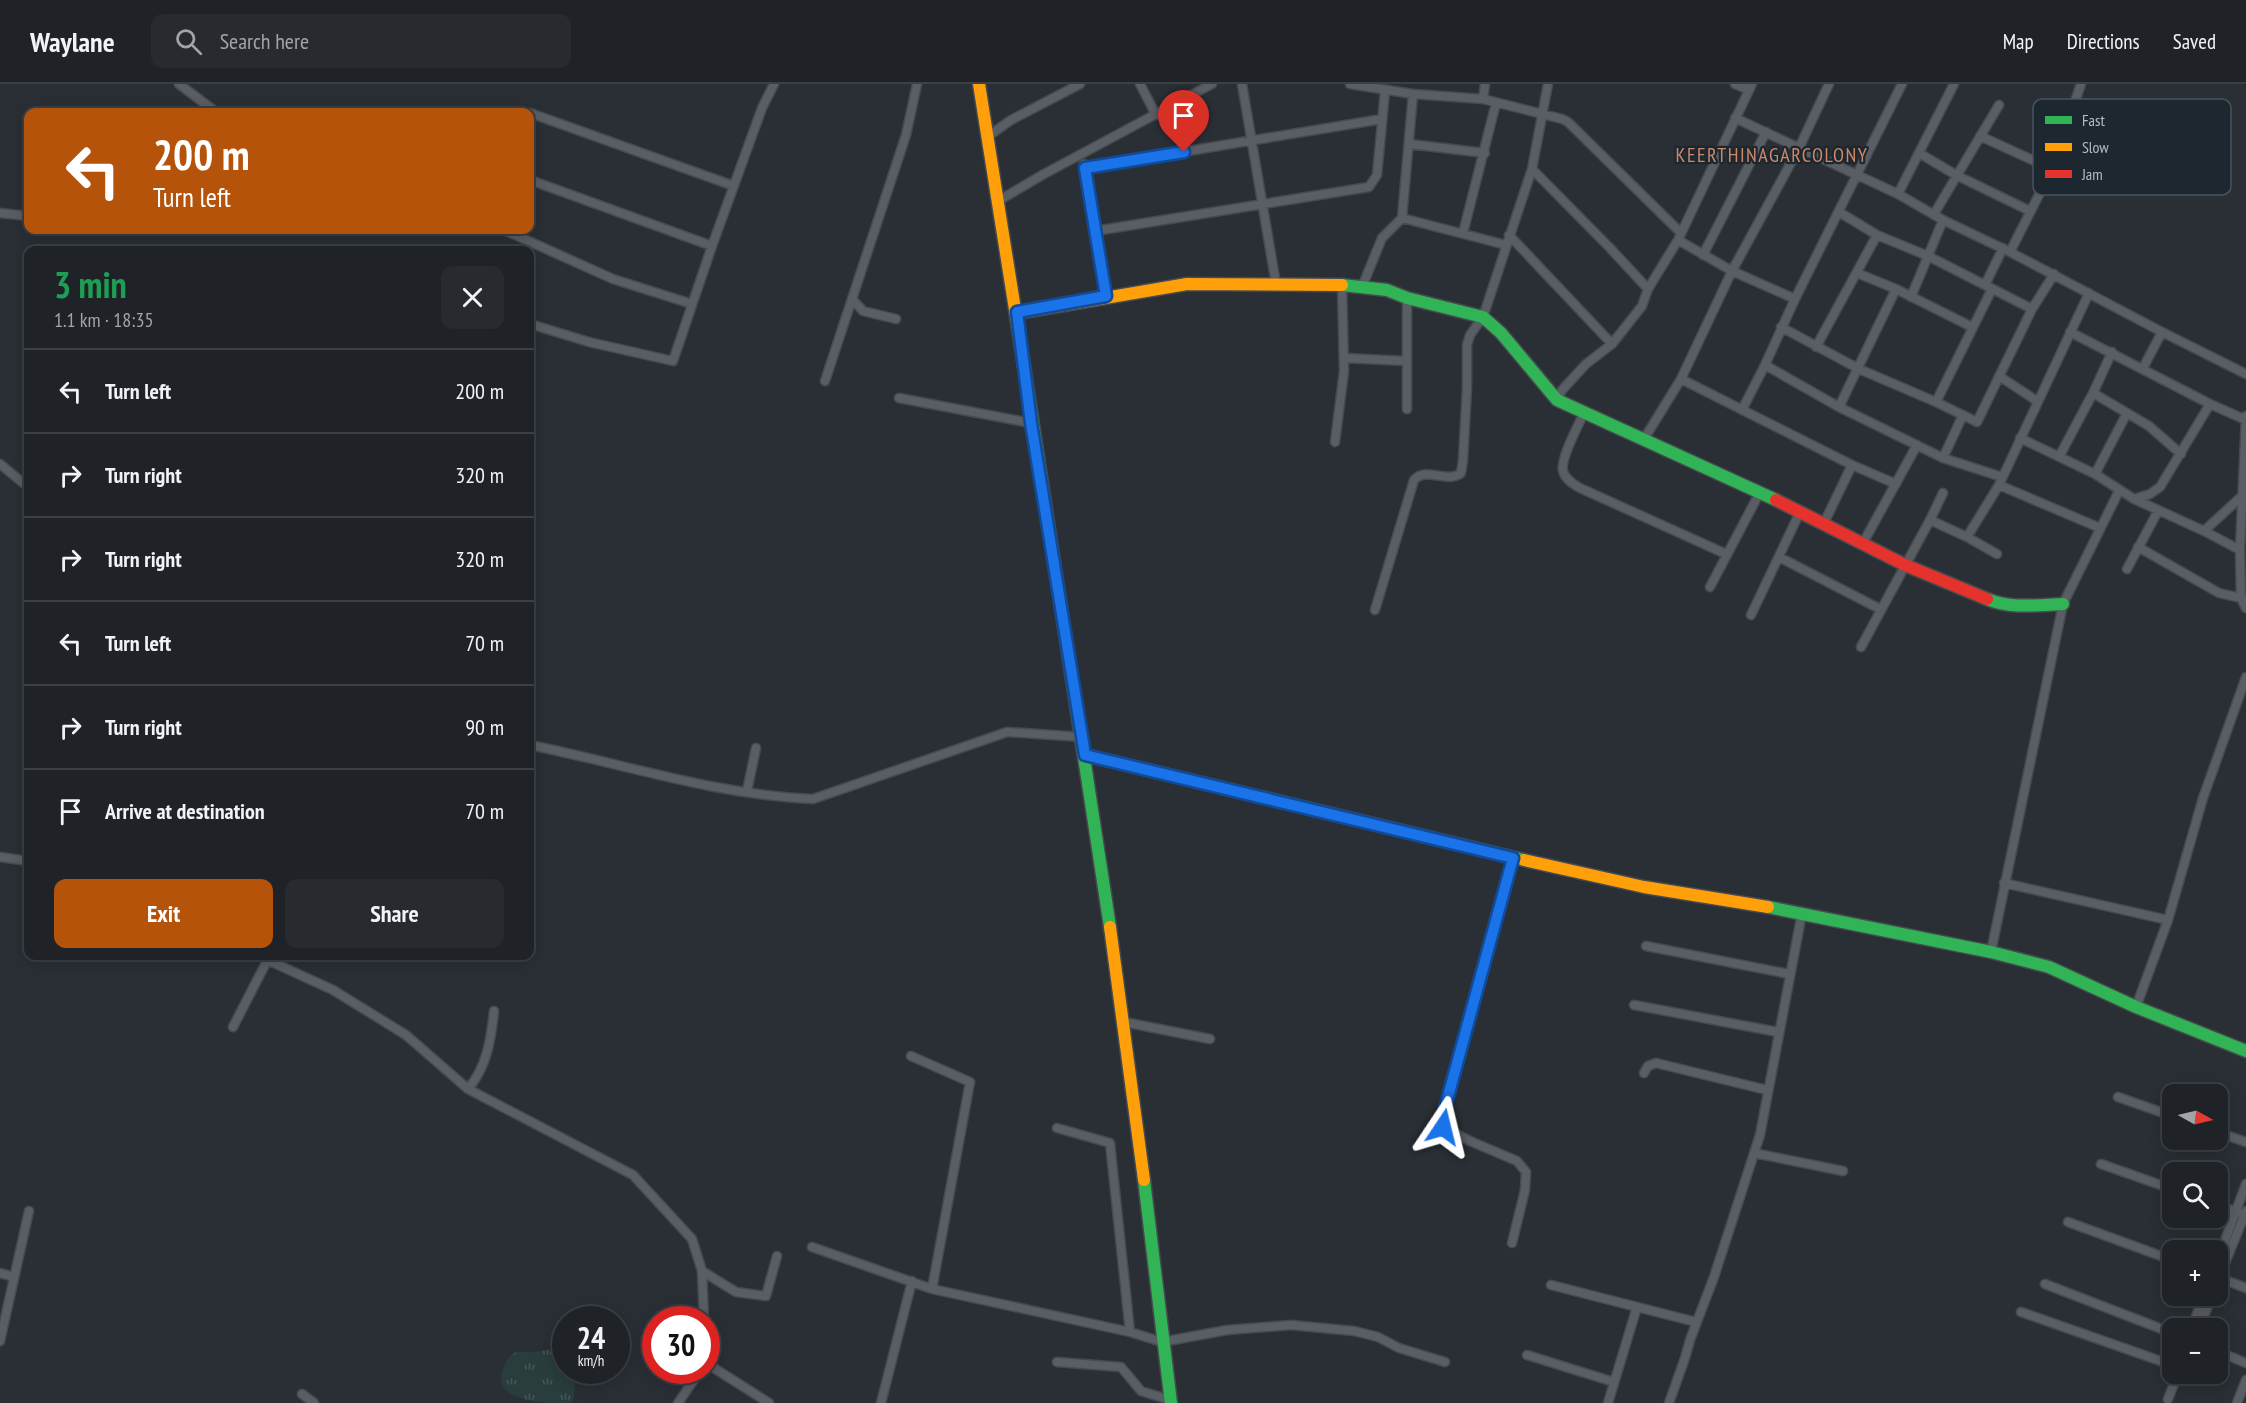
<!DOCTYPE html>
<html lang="en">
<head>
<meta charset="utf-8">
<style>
	:root { --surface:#1f2328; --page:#272b30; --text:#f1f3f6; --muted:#a1a4a8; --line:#3c4045; --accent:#b45309 }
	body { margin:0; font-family:"PT Sans Narrow",sans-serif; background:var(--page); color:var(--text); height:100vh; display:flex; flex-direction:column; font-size:22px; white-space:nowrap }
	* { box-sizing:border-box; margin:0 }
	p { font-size:20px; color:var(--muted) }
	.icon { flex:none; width:33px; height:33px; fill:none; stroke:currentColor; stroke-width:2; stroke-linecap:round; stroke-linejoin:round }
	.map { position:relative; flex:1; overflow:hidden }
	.drawer { position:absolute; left:24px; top:162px; width:510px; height:714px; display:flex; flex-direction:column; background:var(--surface); border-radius:12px; box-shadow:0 3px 15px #0003,0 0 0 2px var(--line) }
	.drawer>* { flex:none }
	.top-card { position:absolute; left:24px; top:24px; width:510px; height:126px; border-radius:12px; box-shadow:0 3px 15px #0003,0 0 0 2px var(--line); background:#b45309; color:#fff; overflow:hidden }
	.needle { width:39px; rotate:98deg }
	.controls { position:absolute; left:2162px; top:1000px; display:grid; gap:12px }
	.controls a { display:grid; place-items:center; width:66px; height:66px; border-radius:12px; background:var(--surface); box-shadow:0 3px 15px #0003,0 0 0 2px var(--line); font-size:30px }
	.speed { position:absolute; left:552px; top:1222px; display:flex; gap:12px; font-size:30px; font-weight:700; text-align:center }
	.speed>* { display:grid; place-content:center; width:78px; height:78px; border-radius:50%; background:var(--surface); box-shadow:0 3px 15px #0003,0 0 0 2px var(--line); line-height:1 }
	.speed small { font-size:15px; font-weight:400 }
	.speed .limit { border:9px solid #d22; background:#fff; color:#111 }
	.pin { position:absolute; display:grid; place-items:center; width:51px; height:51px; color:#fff; margin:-62px -26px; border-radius:50% 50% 50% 0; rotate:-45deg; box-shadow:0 0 6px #0007 }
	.pin .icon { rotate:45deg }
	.me { position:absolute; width:66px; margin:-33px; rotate:10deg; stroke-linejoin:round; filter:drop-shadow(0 0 4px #0008) }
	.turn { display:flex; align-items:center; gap:21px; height:126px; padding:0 30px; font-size:27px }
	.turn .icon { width:78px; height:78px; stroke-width:2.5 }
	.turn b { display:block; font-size:42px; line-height:51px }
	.round { display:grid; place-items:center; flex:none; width:63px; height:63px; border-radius:12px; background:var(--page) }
	.head { display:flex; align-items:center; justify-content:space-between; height:102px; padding:0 30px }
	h1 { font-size:36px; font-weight:800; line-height:45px; color:#1e9e55 }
	.action { display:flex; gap:12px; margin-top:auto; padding:12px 30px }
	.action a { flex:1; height:69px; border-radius:12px; background:var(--accent); color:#fff; font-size:24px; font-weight:800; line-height:69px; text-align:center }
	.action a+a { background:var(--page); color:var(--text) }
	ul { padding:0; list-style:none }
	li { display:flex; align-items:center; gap:18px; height:84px; padding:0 30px; border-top:2px solid var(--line) }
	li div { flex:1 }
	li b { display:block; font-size:22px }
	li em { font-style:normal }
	header { display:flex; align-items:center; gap:36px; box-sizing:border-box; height:84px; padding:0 30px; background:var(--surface); border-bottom:2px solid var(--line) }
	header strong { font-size:28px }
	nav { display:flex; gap:33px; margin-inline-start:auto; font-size:21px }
	.search { width:420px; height:54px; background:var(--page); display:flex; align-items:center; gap:15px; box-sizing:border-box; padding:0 21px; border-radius:12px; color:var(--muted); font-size:22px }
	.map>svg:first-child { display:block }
</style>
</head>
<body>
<header>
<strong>Waylane</strong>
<div class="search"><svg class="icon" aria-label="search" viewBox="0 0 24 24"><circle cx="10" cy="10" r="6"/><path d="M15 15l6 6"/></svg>Search here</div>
<nav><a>Map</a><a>Directions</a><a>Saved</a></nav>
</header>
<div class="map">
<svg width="2246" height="1319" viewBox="0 0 2246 1319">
	<defs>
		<pattern id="grass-tufts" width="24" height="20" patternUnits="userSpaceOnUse" patternTransform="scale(1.5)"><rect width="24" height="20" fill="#293d3d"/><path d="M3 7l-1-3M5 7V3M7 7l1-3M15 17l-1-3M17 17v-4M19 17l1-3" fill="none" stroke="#465758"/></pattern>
	</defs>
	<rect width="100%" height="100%" fill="#292f35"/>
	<path fill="url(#grass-tufts)" d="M565 1262 566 1287H575L574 1313 571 1319C549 1319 493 1319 502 1289 504 1282 507 1273 514 1269 519 1267 527 1269 533 1268 544 1267 555 1264 565 1262Z"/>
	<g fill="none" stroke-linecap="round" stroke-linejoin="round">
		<defs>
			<path id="street" d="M179 0 216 28
				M1140 0 1156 31
				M1242 0 1276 200
				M1350 0 1413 10 1483 15 1562 35 1568 38 1680 148
				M1735 0 1749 6
				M1483 15 1485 0
				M530 29 734 102
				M1735 34 1898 110 1943 136 2010 168 2162 248 2246 290
				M1980 52 2052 85
				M987 53 1011 36 1080 0
				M1409 60 1485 69
				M1919 69 1956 91 2030 127
				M1084 80 1106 212
				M1085 84 1382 35
				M1532 85 1610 164 1648 205
				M530 96 712 162
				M1898 110 1954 0
				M998 117 1044 90 1212 0
				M1839 128 1877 151 1928 172 2032 225
				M0 129 28 132
				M1934 130 1999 21
				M1402 134 1506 161
				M504 146 613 195 692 220
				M1095 147 1369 103 1377 91 1385 7
				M1463 149 1496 19
				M1509 151 1612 260
				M1678 156 1732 187 1795 215
				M2010 168 2052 85 2081 0
				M1703 171 1766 48
				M1857 189 1896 205 1972 243
				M1985 201 2003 164
				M1362 203 1382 154 1402 134 1413 10
				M1992 205 1936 318 1977 338 2032 225 2054 190
				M1911 213 1943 136
				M852 215 863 227 896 235
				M530 240 589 258 673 277 712 162 762 24 774 0
				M1781 243 1859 285 1936 318
				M2070 248 2210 320 2246 336
				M1816 263 1877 151
				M1344 274 1407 277
				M1765 281 1839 323 1943 374 1963 331
				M2143 284 2162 248
				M1999 292 2037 317
				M1681 295 1852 381 1896 400
				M825 297 906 51 917 0
				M2093 309 2149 342 2181 370
				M899 314 1031 339
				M1557 316 1562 306 1586 280 1612 260 1642 222 1648 205 1678 156 1752 0
				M1839 323 1896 205
				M1407 325V214
				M1742 326 1765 281 1795 215 1902 0
				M1584 329C1578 342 1560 375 1563 387 1565 395 1573 400 1580 404L1726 470
				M2246 332 2240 466 2241 514 2246 515
				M2020 354 2095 390 2134 415 2204 447 2240 466
				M1644 355 1681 295 1732 187 1799 64 1829 0
				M1335 358 1344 287 1342 201
				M2059 373 2093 309 2112 268
				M1943 374 2002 393
				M0 380 28 403
				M2095 390 2127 329
				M1999 401 2100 444
				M2134 415 2150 410 2160 403 2210 320
				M1930 436 1943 409
				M1824 439 1852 381
				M2204 447 2243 411
				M1967 453 1999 401 2089 209
				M1863 459 1917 361
				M2138 463 2219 509 2241 514 2246 524
				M1779 473 1880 525
				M2127 485 2158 427
				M1710 503 1759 410
				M1375 526 1414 396C1426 382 1448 400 1461 389L1463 376 1467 304V261L1470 251 1483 233 1532 85 1548 0
				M1751 531 1800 428
				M1861 563 1930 436 1967 453 1997 470
				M530 661C624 680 716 711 813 715L1007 648 1082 653
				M747 707 756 664
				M0 773 28 777
				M2004 799 2168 836
				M1646 862 1789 890
				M1991 868 2063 520 2119 407
				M259 872 333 906 406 951 468 1005 633 1091 692 1155 702 1187 704 1236
				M1634 921 1778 948
				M2136 923 2168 836 2203 714 2246 593
				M1124 938 1210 955
				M233 943 267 877
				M911 972 970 998 932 1205
				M1644 989 1648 982 1656 979 1767 1006
				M468 1005C487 983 491 955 494 927
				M2118 1013 2172 1032
				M1057 1044 1110 1059 1130 1248
				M2217 1048 2246 1058
				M1754 1069 1843 1087
				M2101 1080 2172 1105
				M2217 1121 2240 1129
				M2068 1138 2172 1176
				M1512 1159 1525 1106 1526 1088 1517 1077 1470 1057 1443 1043V1031L1513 774
				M812 1163 932 1205 1130 1248 1162 1258 1227 1246 1291 1241 1354 1247 1378 1253 1399 1264 1445 1278
				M2217 1178 2246 1100
				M702 1187 736 1208 766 1212 777 1172
				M0 1189 14 1193
				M2217 1193 2246 1204
				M2217 1199 2246 1127
				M2045 1200 2172 1249
				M1551 1201 1696 1238
				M2021 1228 2172 1281
				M2191 1245 2204 1212
				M2199 1245 2212 1212
				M0 1257 29 1127
				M2217 1267 2246 1279
				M1527 1271 1614 1298
				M1057 1278 1121 1283 1141 1307 1170 1316
				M706 1279 769 1319
				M302 1310 314 1319
				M2168 1315 2178 1290
				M678 1319 700 1287
				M881 1319 912 1197
				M1608 1319 1637 1223
				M1669 1319 1685 1274 1690 1256 1714 1193 1760 1051 1802 829
				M2237 1319 2246 1296"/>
			<path id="fast" d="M1342 201 1387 206 1407 214 1483 233 1501 249 1557 316 1776 416
				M1024 282 1110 843
				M1987 515C2010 525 2038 521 2063 520
				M1085 671 1524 776
				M1768 823 1991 868 2049 883 2136 923 2246 967
				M1144 1096 1171 1319"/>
			<path id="slow" d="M979 0 1024 282
				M1017 229 1187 200 1342 201
				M1524 776 1644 803 1768 823
				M1110 843 1144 1096"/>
			<path id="jam" d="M1776 416 1905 481 1987 515"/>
		</defs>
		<use href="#street" stroke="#454a4e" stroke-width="11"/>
		<use href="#fast" stroke="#454a4e" stroke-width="15"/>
		<use href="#slow" stroke="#454a4e" stroke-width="15"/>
		<use href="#jam" stroke="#454a4e" stroke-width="15"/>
		<use href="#street" stroke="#595e64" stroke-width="8"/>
		<use href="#fast" stroke="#30b455" stroke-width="12"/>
		<use href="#slow" stroke="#ff9f0a" stroke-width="12"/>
		<use href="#jam" stroke="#e5322d" stroke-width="12"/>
	</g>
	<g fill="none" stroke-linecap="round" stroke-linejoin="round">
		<defs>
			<path id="route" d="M1184 68 1085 84 1106 212 1017 228 1031 339 1085 671 1513 774 1443 1031V1043"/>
		</defs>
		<use href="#route" stroke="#114b97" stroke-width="15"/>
		<use href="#route" stroke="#1a73e8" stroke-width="10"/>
	</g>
	<g text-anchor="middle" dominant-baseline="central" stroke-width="4.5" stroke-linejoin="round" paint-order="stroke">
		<g font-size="20" letter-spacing="1.5" fill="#ce8867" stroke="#1d2730">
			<text x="1772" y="71">KEERTHINAGARCOLONY</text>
		</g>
	</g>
	<rect x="2033" y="15" width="198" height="96" rx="9" fill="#1d2730" stroke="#4a545d" stroke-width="1.5"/>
	<rect x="2045" y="32" width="27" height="8" fill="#30b455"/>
	<rect x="2045" y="59" width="27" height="8" fill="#ff9f0a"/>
	<rect x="2045" y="86" width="27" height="8" fill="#e5322d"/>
	<g font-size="16" fill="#b3bdc6">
		<text x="2082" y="42">Fast</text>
		<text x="2082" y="69">Slow</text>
		<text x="2082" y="96">Jam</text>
	</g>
</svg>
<div class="controls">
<a><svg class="needle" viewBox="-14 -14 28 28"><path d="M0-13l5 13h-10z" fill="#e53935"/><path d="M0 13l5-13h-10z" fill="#a1a4a8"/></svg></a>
<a><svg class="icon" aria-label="search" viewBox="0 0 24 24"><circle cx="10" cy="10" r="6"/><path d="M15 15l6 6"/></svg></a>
<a>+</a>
<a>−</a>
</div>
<div class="speed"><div>24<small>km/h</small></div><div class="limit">30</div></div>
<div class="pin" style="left:1184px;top:68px;background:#d93025"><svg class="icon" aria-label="arrive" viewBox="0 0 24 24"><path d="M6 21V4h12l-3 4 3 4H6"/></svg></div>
<svg class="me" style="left:1443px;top:1043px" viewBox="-20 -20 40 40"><path d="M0-17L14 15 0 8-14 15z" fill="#1a73e8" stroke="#fff" stroke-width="4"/></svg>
<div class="top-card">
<div class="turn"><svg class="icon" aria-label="left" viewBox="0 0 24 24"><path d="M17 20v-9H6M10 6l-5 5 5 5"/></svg><div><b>200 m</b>Turn left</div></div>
</div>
<section class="drawer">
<div class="head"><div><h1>3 min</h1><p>1.1 km · 18:35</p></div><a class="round"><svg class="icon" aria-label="close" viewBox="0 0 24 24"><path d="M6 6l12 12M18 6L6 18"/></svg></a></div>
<ul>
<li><svg class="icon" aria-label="left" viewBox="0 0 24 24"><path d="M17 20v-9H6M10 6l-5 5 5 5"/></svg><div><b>Turn left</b></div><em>200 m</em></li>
<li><svg class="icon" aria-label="right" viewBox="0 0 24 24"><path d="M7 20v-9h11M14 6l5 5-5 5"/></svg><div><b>Turn right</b></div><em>320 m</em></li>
<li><svg class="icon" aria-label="right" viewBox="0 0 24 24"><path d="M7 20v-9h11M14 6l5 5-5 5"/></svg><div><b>Turn right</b></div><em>320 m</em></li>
<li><svg class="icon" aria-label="left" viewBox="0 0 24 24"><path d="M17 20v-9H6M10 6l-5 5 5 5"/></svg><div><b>Turn left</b></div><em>70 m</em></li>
<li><svg class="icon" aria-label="right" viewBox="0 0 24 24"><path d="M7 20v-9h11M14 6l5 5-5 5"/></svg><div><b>Turn right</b></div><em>90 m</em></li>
<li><svg class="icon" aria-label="arrive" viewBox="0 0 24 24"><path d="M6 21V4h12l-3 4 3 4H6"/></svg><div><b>Arrive at destination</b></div><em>70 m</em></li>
</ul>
<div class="action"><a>Exit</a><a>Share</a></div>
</section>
</div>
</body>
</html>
